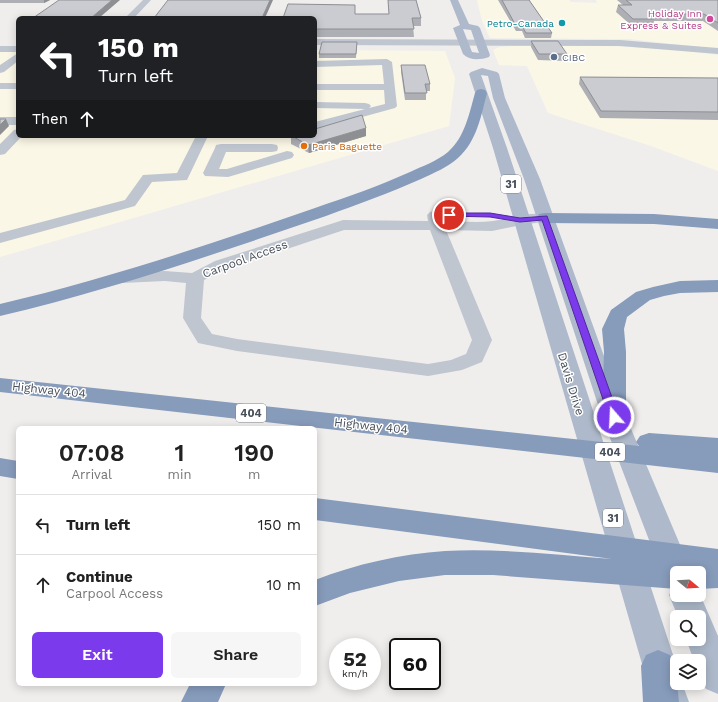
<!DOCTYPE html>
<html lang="en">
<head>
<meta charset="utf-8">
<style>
	:root { --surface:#fff; --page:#f6f6f6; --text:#222; --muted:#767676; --line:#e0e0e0; --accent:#7c3aed }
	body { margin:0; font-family:"Work Sans",sans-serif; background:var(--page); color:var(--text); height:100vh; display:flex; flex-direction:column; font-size:15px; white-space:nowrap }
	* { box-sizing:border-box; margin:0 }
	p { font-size:13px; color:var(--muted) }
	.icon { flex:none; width:22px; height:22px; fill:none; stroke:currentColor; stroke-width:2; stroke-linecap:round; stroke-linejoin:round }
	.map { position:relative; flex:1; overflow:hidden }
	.side { position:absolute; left:16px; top:426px; width:301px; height:260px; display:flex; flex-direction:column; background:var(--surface); border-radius:6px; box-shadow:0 2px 10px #0003 }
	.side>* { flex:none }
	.banner { position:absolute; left:16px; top:16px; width:301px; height:122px; border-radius:6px; box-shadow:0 2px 10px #0003; background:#202124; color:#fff; overflow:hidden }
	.needle { width:26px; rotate:108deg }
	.fabs { position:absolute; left:670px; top:566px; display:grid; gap:8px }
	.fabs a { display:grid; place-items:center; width:36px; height:36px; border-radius:6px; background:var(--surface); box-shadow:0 2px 10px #0003; font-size:20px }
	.speed { position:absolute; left:329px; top:638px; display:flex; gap:8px; font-size:20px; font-weight:700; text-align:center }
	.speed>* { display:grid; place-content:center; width:52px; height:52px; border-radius:50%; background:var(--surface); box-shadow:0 2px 10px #0003; line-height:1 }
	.speed small { font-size:10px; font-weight:400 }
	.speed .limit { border:2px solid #111; border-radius:6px; background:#fff; color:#111 }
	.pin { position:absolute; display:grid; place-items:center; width:34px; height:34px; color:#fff; margin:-17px; border:2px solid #fff; border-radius:50%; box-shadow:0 1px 4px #0007 }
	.me { position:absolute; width:44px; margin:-22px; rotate:341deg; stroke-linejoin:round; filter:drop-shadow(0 0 3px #0008) }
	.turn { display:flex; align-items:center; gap:14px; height:84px; padding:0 16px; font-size:18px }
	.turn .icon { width:52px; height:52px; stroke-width:2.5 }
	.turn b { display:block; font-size:28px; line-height:34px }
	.then { display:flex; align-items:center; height:38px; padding:0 16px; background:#0003; gap:8px; font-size:15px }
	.eta { display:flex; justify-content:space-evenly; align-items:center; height:68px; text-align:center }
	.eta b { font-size:24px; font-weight:600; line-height:28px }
	.primary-button { display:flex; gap:8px; margin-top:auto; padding:8px 16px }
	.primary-button a { flex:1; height:46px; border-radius:6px; background:var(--accent); color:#fff; font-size:16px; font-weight:600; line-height:46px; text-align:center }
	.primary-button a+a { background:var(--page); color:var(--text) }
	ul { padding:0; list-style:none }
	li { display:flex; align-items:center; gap:12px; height:60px; padding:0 16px; border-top:1px solid var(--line) }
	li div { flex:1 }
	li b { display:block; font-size:15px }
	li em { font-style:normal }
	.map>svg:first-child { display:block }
</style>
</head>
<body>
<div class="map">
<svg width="718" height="702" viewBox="0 0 718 702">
	<rect width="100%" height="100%" fill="#f0eeed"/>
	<path fill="#fbf7e7" d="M477 0H569L571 2 597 3 596 0H670L718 10V49L629 39 490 38 482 21Z
		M513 46H609L670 49 718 55V171L651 146 548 113 527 66 499 65 493 50 500 47Z
		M0 48H18V136H315V50L445 51 455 78 449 126 0 257Z"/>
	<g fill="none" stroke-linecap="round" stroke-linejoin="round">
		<path fill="#bfc6cf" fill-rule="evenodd" d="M143 0H151L134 18H125Z
			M315 39 620 40 718 48V54L620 46 315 45Z
			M0 46H18V52H0Z
			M18 53V61L4 72 0 73V65Z
			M387 59 392 62 397 106 395 108 315 130V122L365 109 315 108V102L365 103 369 104 371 106 369 108 385 104 384 90H315V84H384L382 65 315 67V61Z
			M0 83H18V89H0Z
			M0 117H18V125H0Z
			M18 129V136H22L5 154 0 155V144L14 130Z
			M196 136H208L187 180 152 182 135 206 0 243V233L125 200 143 175 177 173Z
			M221 144H272L277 145 278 148 277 151 272 152H226L219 169H227L287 151 292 152 294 155 292 158 228 177 205 176 203 173 215 148 216 145Z
			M435 210 440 212 443 221C459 221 477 223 493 221 511 219 532 210 550 215L553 218 550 221 521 225 492 231 446 230 492 340 482 362 462 370 428 376 237 351 198 343 183 318 186 283 165 281 122 283 116 282 113 278 116 274 122 273 165 271 192 273 215 261 337 222 343 220 428 221 427 215 430 212ZM344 230H430L472 340 466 354 451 360 428 364 237 339 212 334 201 318 204 280 227 269Z"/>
		<path fill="#aebacb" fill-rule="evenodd" d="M450 0H458L469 24 478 26 480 28 490 55 489 57C480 60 470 61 463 54L453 28 460 25ZM463 29 471 30 479 53 472 52Z
			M482 68 497 72 499 74 505 98 540 179 626 417 692 573H677V595H699V592L718 636V694L706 689C701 679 699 672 699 661H694L686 639H699V617H678L669 595 674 586 666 583 662 574 602 417 524 179 493 98 488 76 481 75 507 148 677 667V683H682L689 702H653L493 148 469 74 471 72Z"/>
		<path fill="#879bbb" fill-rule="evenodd" d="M481 89 485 90 487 93C481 116 477 141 458 158 448 167 434 173 421 179 390 193 358 204 326 216 218 253 111 290 0 316V304C107 279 211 244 315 208 347 197 379 186 410 172 423 166 437 161 448 152 465 137 469 114 475 93L477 90Z
			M545 213 654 214 718 219V229L654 224 545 223 539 222 537 218 539 214Z
			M718 280V292L680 293 664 296 650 300 627 317 624 329 626 352V417L623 423 614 425 605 423 602 417 604 352 602 329 611 310 636 292 653 287 680 281Z
			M0 378 639 446 636 442 640 436 649 433 718 438V473L0 392Z
			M0 458 18 461V479L0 476Z
			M315 498 718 549V588L699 589V573H677V589L493 575H445L399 581 350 593 315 606V580C356 564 401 554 445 551 500 548 557 555 612 559L315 520Z
			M658 650 670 655 675 666 679 702H643L641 666 646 655Z
			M190 684H226L218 702H181Z"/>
	</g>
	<path fill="#aeafb5" d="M0 0H50L44 3H0Z
		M388 0H416L421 18V26H413L414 37H315V18L355 14H389Z
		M498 0H529L552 33 551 38H525L522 31H516Z
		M617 0H718V31L703 21H654L653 26H632L616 12 618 5H623Z
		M531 41 567 54 566 61 538 60 531 47Z
		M357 42 356 58H319V54Z
		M401 65 430 84V91H426V100H405L401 72Z
		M580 77 718 78V120L600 118 579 84Z
		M291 136H366L309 153 291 144Z"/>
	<path fill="#8d8f93" d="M44 0H50L44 3Z
		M112 0H120L99 18H91Z
		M270 0H273L265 18H262Z
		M6 119 9 126 0 135V125Z
		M366 128V136L309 153 308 145Z"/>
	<path fill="#caccd2" stroke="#8d8f93" d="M59 0H112L91 18H33Z
		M168 0H270L262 18H154Z
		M388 0H416L421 18H412L414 29H315V18H283L288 4 355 5V14H389Z
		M502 0H529L552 33H526L522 26H516Z
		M626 0H718V23L704 14H649L654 19H633L618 5H632Z
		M531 41H558L567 54H539Z
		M322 42H357L356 54H319Z
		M401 65H425L430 84H425L427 93H405Z
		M580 77 718 78V112L601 111Z
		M362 115 366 128 308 145 292 136H315V129Z
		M0 119H6L0 125Z"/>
	<path fill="#7c3aed" stroke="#51269a" d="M449 213H490L520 218 547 216 619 417 618 419H610L609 417 542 220 520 222 490 217 446 216 445 215Z"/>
	<circle fill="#d1479c" stroke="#fff" stroke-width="1.5" cx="710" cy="19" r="4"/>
	<circle fill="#0f9aa8" stroke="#fff" stroke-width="1.5" cx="562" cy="23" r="4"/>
	<circle fill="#5c6f8a" stroke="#fff" stroke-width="1.5" cx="554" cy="57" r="4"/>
	<circle fill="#e8710a" stroke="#fff" stroke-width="1.5" cx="304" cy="146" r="4"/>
	<g text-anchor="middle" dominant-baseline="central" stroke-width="3" stroke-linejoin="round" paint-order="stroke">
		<g font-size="10" fill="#b23c85" stroke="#fff" text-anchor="end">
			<text x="702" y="13">Holiday Inn<tspan x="702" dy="12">Express &amp; Suites</tspan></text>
		</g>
		<g font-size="10" fill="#0d838f" stroke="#fff" text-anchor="end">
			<text x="554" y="23">Petro-Canada</text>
		</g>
		<g font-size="10" fill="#4e5e75" stroke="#fff" text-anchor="start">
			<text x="562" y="57">CIBC</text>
		</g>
		<g font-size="10" fill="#c56008" stroke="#fff" text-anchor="start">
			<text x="312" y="146">Paris Baguette</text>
		</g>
		<g fill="#fff" stroke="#7e848c" stroke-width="1">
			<rect x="501" y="175" width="20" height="18" rx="3"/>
			<rect x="236" y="404" width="30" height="18" rx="3"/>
			<rect x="595" y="443" width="30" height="18" rx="3"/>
			<rect x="603" y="509" width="20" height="18" rx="3"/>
		</g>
		<g font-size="11" font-weight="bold" fill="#474f5a">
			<text x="511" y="184">31</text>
			<text x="251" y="413">404</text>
			<text x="610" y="452">404</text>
			<text x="613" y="518">31</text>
		</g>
		<g font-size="12" fill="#474f5a" stroke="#fff">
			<text transform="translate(245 259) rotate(-20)">Carpool Access</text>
			<text transform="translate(571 384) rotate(73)">Davis Drive</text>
			<text transform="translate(49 390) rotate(6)">Highway 404</text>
			<text transform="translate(371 426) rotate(6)">Highway 404</text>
		</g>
	</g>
</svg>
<div class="fabs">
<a><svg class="needle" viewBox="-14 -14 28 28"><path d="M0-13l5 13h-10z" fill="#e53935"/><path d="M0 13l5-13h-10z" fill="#767676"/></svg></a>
<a><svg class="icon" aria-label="search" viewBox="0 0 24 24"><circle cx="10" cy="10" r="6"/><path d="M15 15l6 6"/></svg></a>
<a><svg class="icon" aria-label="layers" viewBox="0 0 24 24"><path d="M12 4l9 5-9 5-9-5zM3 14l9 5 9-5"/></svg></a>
</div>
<div class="speed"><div>52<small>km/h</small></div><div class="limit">60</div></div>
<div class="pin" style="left:449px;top:215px;background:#d93025"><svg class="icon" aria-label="arrive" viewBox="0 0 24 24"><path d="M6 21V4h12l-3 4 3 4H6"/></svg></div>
<svg class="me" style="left:614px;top:417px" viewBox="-20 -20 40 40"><circle r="17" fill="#7c3aed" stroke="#fff" stroke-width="3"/><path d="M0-11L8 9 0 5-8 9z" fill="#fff"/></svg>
<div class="banner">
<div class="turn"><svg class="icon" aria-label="left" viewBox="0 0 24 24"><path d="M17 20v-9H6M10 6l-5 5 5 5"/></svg><div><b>150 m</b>Turn left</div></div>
<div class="then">Then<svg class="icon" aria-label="ahead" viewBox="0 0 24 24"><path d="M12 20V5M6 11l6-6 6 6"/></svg></div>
</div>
<section class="side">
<div class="eta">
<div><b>07:08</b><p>Arrival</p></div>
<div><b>1</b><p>min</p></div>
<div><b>190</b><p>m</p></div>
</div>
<ul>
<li><svg class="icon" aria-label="left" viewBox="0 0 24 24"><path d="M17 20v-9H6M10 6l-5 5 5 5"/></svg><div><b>Turn left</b></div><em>150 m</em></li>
<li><svg class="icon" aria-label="ahead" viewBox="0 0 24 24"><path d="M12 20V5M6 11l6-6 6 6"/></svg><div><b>Continue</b><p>Carpool Access</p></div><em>10 m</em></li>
</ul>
<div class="primary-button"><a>Exit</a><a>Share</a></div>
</section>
</div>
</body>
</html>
